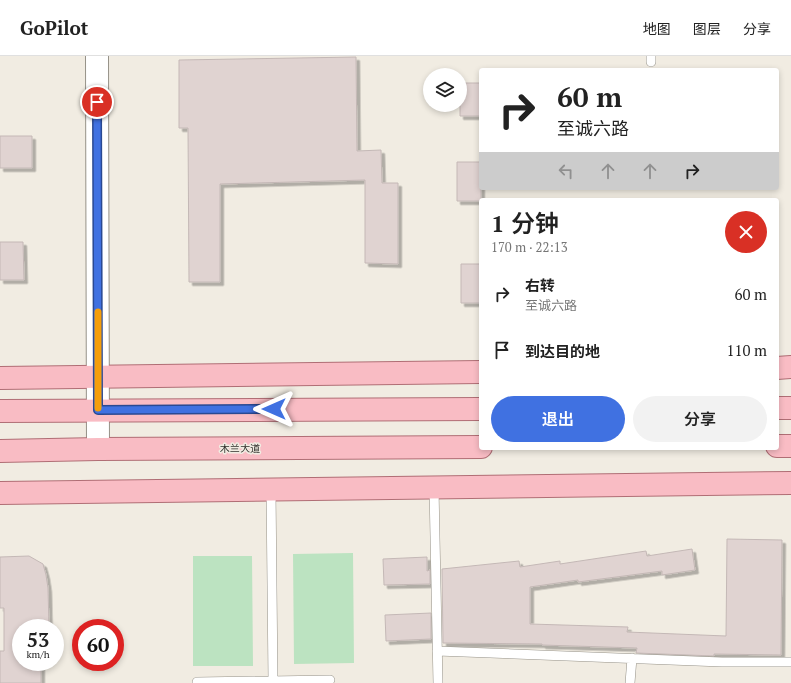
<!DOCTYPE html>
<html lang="zh">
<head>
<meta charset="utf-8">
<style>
	:root { --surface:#fff; --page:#f2f2f2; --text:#222; --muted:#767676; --line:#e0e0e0; --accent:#4071e1 }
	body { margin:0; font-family:"PT Serif","Noto Sans SC",serif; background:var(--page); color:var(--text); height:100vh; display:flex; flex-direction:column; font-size:15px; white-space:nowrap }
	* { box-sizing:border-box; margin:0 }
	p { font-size:13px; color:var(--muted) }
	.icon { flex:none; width:22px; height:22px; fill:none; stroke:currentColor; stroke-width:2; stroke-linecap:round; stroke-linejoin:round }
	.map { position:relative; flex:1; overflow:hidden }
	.panel { position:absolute; left:479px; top:142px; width:300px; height:252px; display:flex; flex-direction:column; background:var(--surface); border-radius:4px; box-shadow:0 2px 6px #0003 }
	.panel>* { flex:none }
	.guide { position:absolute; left:479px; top:12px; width:300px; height:122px; border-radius:4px; box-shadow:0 2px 6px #0003; background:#fff; color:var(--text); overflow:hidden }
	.fabs { position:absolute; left:423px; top:12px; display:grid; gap:8px }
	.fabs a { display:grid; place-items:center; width:44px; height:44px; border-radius:50%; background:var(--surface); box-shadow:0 2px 6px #0003; font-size:20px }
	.speed { position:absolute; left:12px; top:563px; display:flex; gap:8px; font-size:20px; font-weight:700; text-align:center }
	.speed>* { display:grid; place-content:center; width:52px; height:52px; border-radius:50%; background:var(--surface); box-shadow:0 2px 6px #0003; line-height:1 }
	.speed small { font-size:10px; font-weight:400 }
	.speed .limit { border:6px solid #d22; background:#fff; color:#111 }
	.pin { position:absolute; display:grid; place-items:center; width:34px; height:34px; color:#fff; margin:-17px; border:2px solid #fff; border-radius:50%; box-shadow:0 1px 4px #0007 }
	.me { position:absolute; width:44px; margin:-22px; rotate:270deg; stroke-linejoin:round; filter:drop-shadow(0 0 3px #0008) }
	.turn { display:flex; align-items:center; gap:14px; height:84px; padding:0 12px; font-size:18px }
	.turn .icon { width:52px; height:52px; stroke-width:2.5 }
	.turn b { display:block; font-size:28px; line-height:34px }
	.lanes { display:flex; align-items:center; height:38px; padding:0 12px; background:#0003; justify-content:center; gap:20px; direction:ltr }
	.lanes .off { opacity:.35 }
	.round { display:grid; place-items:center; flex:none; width:42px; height:42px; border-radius:21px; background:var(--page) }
	.overview { display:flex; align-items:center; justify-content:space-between; height:68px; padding:0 12px }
	h1 { font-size:24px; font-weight:600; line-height:30px }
	.action { display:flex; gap:8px; margin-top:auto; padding:8px 12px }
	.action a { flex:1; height:46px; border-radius:24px; background:var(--accent); color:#fff; font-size:16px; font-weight:600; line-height:46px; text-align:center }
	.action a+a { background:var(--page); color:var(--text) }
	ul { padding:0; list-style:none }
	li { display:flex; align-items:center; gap:12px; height:56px; padding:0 12px }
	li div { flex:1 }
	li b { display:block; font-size:15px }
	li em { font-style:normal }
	header { display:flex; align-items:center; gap:24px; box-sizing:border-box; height:56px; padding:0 20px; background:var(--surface); border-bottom:1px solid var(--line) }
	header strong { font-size:19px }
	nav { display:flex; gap:22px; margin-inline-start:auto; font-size:14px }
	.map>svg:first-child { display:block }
</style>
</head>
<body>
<header>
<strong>GoPilot</strong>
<nav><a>地图</a><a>图层</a><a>分享</a></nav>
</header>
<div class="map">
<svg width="791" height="627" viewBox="0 0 791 627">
	<defs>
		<filter id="shadow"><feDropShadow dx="3.5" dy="3.5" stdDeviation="0" flood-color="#0004"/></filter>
	</defs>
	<rect width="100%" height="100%" fill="#f1ece2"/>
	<path fill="#bce3c1" d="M353 497 354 607 294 608 293 498Z
		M193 500H252L253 610H193Z"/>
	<path fill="#e0d3d1" stroke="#c4b8b6" filter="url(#shadow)" d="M356 1 357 95 381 94 382 127H398V208L365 207V124L220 128V226H189L188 72H179V4Z
		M460 27H481V60H460Z
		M0 80H32V112H0Z
		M457 106H481V145H457Z
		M0 186H23L24 224H0Z
		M461 208H481V247H461Z
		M727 483 782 484 781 599 714 598V600L636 597 637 592 542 589V588L443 587 442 513 519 505 520 511 560 505V508L646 495 647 500 692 493 695 514 662 519V515L578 526V524L530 531V568L628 571 627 576 726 580Z
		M29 500 43 508 46 519 48 532 49 572H21V606H41V627H0V595H4V552H0V501Z
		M427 501V515L430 514V528L384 529 383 503Z
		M431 557V583L386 585 385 559Z"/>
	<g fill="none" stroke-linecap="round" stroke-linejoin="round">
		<defs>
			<path id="service" d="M651 0V6
				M434 432 438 627
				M271 434 273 625
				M437 595 722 606H791
				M197 626 330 624
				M630 627 632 602"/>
			<path id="tertiary" d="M97 0 98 393"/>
			<path id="primary" d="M777 312 791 311
				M0 322 481 316
				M777 352H791
				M0 355 481 353
				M777 390H791
				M0 395 98 393 481 391
				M0 437 791 427"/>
		</defs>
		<use href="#service" stroke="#969288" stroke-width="10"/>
		<use href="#tertiary" stroke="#969288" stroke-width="24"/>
		<use href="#primary" stroke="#b06e75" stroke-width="24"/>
		<use href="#service" stroke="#fff" stroke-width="9"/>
		<use href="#tertiary" stroke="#fff" stroke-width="22"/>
		<use href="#primary" stroke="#f9bcc4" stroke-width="22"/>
	</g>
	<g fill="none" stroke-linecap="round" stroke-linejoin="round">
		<defs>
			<path id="route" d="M97 46 98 354 274 353"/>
		</defs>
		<use href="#route" stroke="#2a4992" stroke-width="10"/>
		<use href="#route" stroke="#4071e1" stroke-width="7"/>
		<path stroke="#f59e0b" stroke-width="7" d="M98 256V352"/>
	</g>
	<g text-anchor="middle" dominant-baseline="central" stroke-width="3" stroke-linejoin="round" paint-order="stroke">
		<g font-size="10" fill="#302f2b" stroke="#f1ece2">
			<text x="240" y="392">木兰大道</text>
		</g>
	</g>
</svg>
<div class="fabs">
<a><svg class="icon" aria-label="layers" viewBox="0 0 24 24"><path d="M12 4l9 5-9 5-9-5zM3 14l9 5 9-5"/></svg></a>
</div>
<div class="speed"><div>53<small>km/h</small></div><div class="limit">60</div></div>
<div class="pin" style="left:97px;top:46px;background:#d93025"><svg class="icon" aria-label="arrive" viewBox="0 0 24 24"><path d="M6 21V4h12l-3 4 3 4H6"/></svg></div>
<svg class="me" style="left:274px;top:353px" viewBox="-20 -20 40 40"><path d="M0-17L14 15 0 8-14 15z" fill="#4071e1" stroke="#fff" stroke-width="4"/></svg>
<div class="guide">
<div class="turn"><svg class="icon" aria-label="right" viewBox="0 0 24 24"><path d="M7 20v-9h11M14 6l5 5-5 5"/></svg><div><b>60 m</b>至诚六路</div></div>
<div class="lanes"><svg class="icon off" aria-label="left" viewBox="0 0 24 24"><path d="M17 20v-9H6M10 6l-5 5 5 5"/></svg><svg class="icon off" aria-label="ahead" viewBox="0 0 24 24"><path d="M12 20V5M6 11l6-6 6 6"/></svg><svg class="icon off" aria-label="ahead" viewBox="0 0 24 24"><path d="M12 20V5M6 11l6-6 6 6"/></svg><svg class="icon" aria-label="right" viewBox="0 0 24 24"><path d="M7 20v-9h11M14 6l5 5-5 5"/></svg></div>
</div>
<section class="panel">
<div class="overview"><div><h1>1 分钟</h1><p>170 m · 22:13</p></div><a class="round" style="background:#d93025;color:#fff"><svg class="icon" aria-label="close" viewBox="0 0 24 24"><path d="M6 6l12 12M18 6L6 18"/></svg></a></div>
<ul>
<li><svg class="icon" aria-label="right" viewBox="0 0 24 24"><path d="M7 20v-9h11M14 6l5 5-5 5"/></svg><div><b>右转</b><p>至诚六路</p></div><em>60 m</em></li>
<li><svg class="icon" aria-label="arrive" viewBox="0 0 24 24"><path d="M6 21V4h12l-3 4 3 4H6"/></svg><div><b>到达目的地</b></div><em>110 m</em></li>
</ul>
<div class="action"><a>退出</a><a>分享</a></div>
</section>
</div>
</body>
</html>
